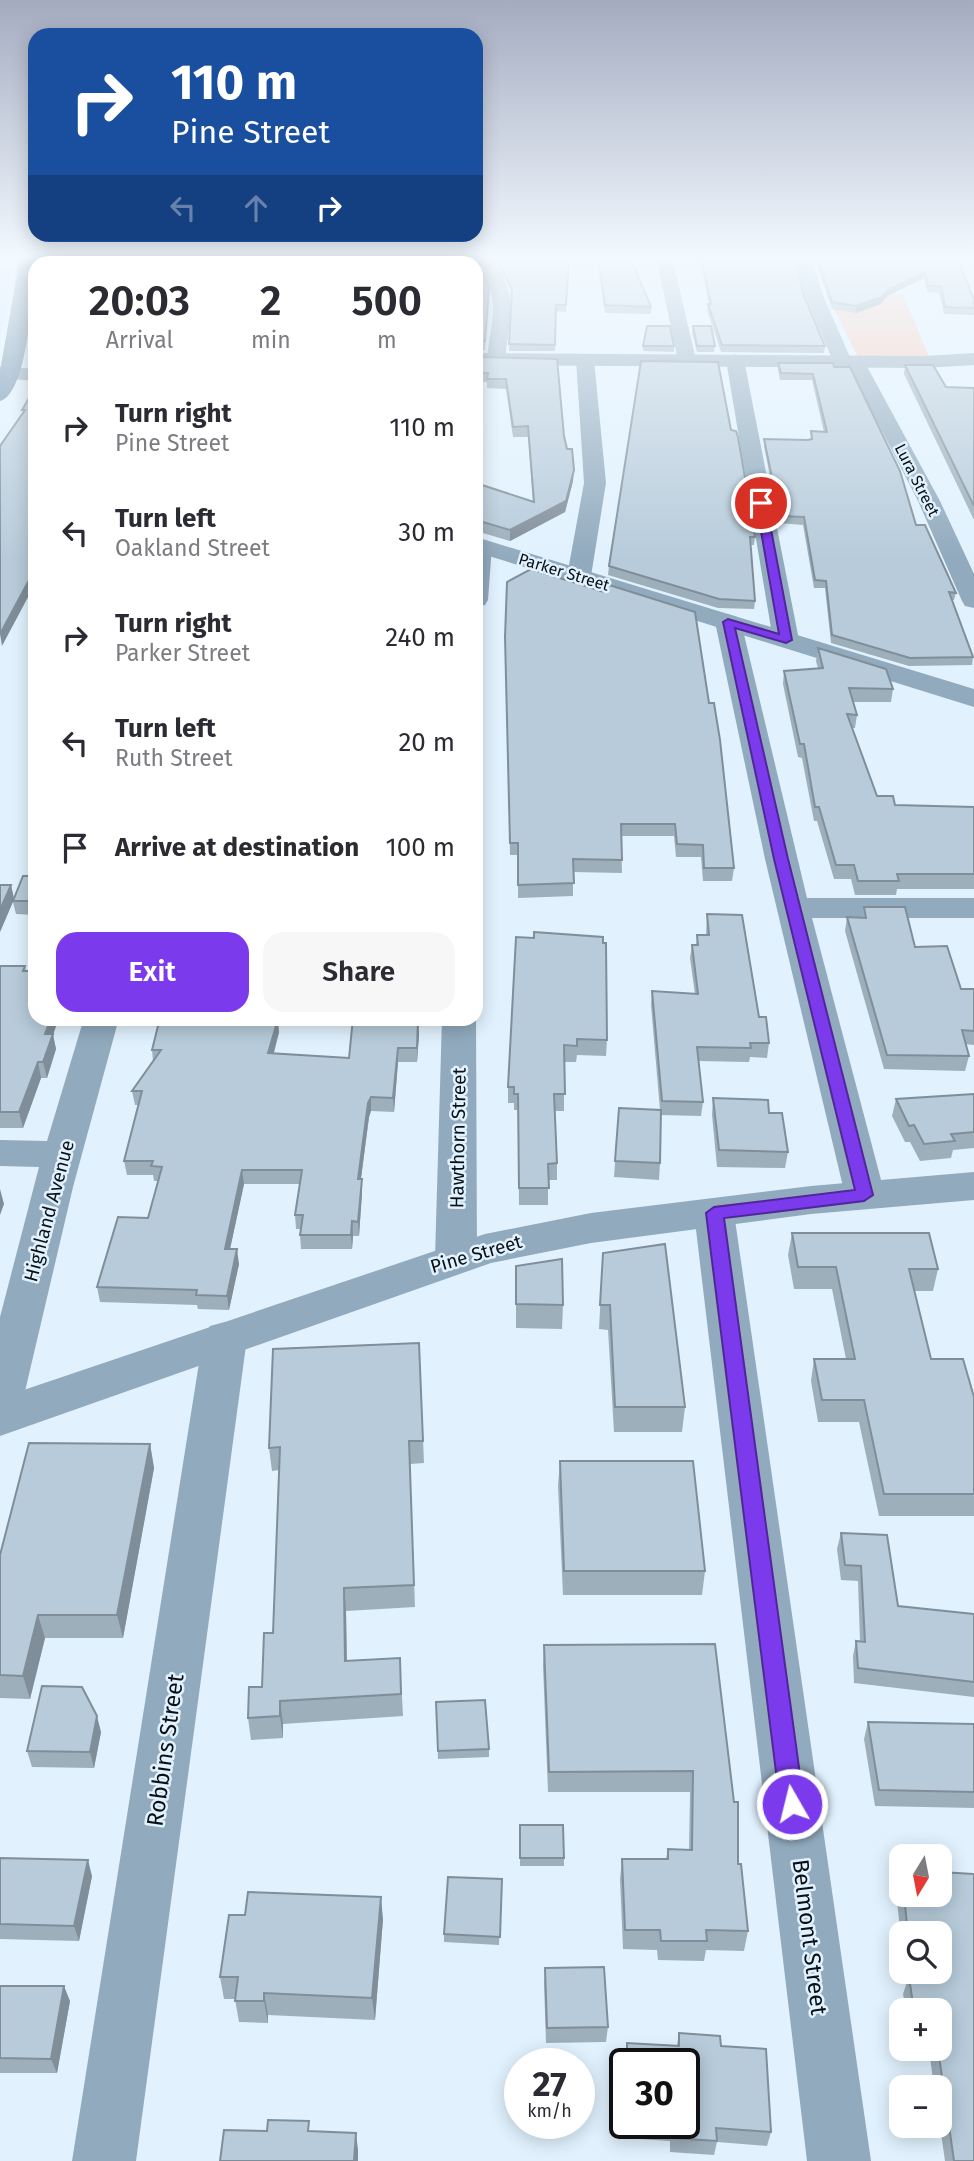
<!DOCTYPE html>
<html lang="en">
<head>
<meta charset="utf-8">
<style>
	:root { --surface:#fff; --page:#f7f7f7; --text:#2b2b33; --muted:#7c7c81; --accent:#7c3aed }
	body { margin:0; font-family:"Fira Sans",sans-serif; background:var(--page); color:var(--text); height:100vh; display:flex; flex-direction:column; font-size:26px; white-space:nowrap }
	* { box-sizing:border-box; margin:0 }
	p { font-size:23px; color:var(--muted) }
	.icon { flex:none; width:38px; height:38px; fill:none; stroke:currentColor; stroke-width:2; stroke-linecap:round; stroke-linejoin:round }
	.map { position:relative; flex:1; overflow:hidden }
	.drawer { position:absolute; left:28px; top:256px; width:455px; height:770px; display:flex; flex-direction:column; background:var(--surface); border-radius:21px; box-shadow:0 4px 18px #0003 }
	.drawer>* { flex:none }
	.guide { position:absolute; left:28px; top:28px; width:455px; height:214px; border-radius:21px; box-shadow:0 4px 18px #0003; background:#1a4fa0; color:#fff; overflow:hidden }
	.needle { width:46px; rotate:190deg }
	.fabs { position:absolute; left:889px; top:1844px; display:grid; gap:14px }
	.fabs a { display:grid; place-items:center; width:63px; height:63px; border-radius:14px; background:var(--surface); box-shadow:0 4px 18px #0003; font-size:35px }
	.speed { position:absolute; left:504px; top:2048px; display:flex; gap:14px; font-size:35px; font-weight:700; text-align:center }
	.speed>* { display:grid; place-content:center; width:91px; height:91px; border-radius:50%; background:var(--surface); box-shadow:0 4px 18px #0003; line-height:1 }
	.speed small { font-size:18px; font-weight:400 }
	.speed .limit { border:4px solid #111; border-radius:10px; background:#fff; color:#111 }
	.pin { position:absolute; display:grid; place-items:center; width:60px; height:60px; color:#fff; margin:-30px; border:4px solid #fff; border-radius:50%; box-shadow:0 2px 7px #0007 }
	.me { position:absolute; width:77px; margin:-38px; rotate:352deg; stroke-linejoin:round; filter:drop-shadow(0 0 5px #0008) }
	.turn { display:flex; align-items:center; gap:24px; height:147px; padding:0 28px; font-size:32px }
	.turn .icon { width:91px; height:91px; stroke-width:2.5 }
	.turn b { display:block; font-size:49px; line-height:60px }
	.lanes { display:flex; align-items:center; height:66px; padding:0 28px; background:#0003; justify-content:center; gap:35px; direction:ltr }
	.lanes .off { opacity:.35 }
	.eta { display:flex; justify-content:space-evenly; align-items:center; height:119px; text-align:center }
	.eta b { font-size:42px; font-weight:600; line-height:49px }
	.primary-button { display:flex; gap:14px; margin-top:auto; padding:14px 28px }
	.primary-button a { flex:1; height:80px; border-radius:21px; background:var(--accent); color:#fff; font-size:28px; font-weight:600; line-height:80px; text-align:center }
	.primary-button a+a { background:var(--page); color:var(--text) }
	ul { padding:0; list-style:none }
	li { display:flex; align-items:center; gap:21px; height:105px; padding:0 28px }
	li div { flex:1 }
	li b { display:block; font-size:26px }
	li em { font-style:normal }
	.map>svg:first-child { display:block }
</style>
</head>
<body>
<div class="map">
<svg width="974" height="2161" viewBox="0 0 974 2161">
	<rect width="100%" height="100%" fill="#e1f2fe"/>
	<path fill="#cee9fe" d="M0 257H15L0 342Z"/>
	<path fill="#fac8b5" d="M826 293 903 294 929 357H858Z"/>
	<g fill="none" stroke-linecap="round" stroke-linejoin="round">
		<path fill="#91aabd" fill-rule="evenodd" d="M473 257H490C520 295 510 314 505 359L496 365 487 359C492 311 503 299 473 257Z
			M656 257H672L696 360 694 364 687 366 678 360Z
			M795 257H811L824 298 850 357H862L864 361 940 501 974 574V608L965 606 962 601 918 501 848 365H835L833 361 806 298Z
			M585 354 594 360 606 483 591 576 588 581H570L567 576 584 483 576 360Z
			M735 354 744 360 799 640 795 645H777L773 640 726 360Z
			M480 539 488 541 492 546 488 600 485 605 476 607V540Z
			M728 614 737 617 741 622 807 898H974V918H812L885 1195 879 1205 865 1209 851 1205 845 1195 765 859 715 622 719 617Z
			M476 1016 477 1258 471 1268 456 1273 441 1268 435 1258 442 1018H476Z
			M84 1018H119L73 1187 22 1404 16 1416 0 1422V1317L39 1167 0 1166V1140L47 1141Z
			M714 1199 728 1203 734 1213 871 2161H807L694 1213 700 1203Z
			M225 1322 240 1326 247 1338 136 2161H72L203 1338 210 1326Z"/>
		<path fill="#91aabd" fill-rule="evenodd" d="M476 353 924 356 974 353V365L924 368 476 365Z
			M0 366 35 369V381L0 378Z
			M476 537 974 689V707L476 552Z
			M974 1172V1200L811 1214 591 1243 491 1263 0 1436V1398L485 1234 591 1213 811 1186Z"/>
		<path fill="#6388a3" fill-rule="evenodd" d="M20 257H37C33 282 29 394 0 401V371Z"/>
	</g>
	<path fill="#9dafbb" d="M493 257H570L566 312 556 311 555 351H509L512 293Z
		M597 257H630L651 307V314L605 313Z
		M699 257H795L804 296 825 346 824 353 721 352 707 310 708 304H709Z
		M814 257H957L974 300V315L944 314 939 293 927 292 924 278 887 296 881 304 856 313 832 309Z
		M476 262 489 296 485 350 476 351Z
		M693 326 715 346 714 352H697L692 332Z
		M643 346H674V352L643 351Z
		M476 357 557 359 564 436 573 481 565 512 510 541 476 531V482L479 484 533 501 528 437H513L506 389 487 388V382H476Z
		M778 363H833L916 525 956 593 954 600H952L973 657 972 665 909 666 831 643 825 588H814L803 525 779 523 764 446V439L808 440 811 439V431L824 432 812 380H780L778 370Z
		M905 365 946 387 974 388V520L904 374Z
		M731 430 755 537 754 545H751L755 601 754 609 718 608 608 575 609 566Z
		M505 648 734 868 732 881H703L701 857H676L674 836H621L622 873 573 872V896L518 898V855H510Z
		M818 648 893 689 891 702H853L857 715 855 728H852L877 796 895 805 974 807V889H897L896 895H855L851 879H834L817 821H814L802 758 798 757 783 684 784 671 818 668 816 661Z
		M35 876V915L16 914 13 902 0 932 11 885 14 898Z
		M864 907 915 947 961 989H974V1045L965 1044 969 1056 965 1071 884 1069 845 931 847 917H862Z
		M707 914 759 1017 769 1043 767 1058 750 1057 749 1062 698 1061 703 1102 701 1116 661 1115 660 1163 659 1180 614 1177 619 1108 660 1110 651 1005 652 991 695 994 690 958 692 945H696L697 935H706Z
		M534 938 607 1040 606 1056 577 1055 576 1062H564V1111H555L557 1163V1180H548V1205H519L518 1110H514V1103H508V1087Z
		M0 966H25L26 971 53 1035 56 1049 47 1078H41L23 1128H0Z
		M353 1018H417L419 1034 417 1062H398L394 1112 371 1111 369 1117 361 1179 362 1193 359 1236H353L352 1249H301L300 1235 301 1229H296L295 1215 300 1184H244L230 1249 239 1264 229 1310 198 1309 197 1305 100 1302 97 1287 148 1218 159 1181H154L153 1175H127L124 1161 139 1105H135L132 1091 153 1061 152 1050 279 1032 274 1053 349 1058Z
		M974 1094V1148L953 1150 951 1158 920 1161 910 1142H905L892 1116 896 1099Z
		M713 1098 769 1113 788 1152 785 1168 717 1167 712 1115Z
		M792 1233 938 1269 933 1291H914L931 1359 974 1397V1516H879L859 1422H818L811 1381 814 1359H846L832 1289H794L788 1255Z
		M603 1253 685 1407 682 1432H614L608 1330 599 1329Z
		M516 1266 563 1305 562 1329 516 1328Z
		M419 1343 424 1463 410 1464 415 1607 346 1611 347 1661 400 1658 403 1716 283 1724V1738L251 1740 248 1718 262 1687 273 1633 279 1470 272 1471 269 1448Z
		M150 1444 154 1468 123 1638H45L30 1699 0 1698V1555Z
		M560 1461 705 1571 702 1595H563L558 1486Z
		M841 1533 898 1606 974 1614V1697L854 1683 853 1656 856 1641H860L858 1581 841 1580 837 1549Z
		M715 1644 738 1864 748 1931 744 1951 706 1950 704 1961 658 1960 657 1950 623 1949 620 1879 622 1859H666L668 1849 689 1850 690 1792H548L543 1666 544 1645Z
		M436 1702 489 1749V1757L438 1759Z
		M868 1722 974 1724V1808L875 1806 864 1739Z
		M101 1732 94 1768 32 1767 27 1751Z
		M520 1825 564 1858V1866H520Z
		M0 1858 92 1876 79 1941 0 1939Z
		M502 1879 499 1945 444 1942V1934Z
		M901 1888V1895H940L974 2161H945L940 2126V2088H934L929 2049H940V2011H906L903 1994 906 1985 905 1972H940V1934H901V1939L897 1901Z
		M383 1919 375 2020 268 2015V2023L239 2022 235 1999H224L220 1977Z
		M545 1968 608 2027 606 2042 546 2043 544 1983Z
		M0 1986 70 2001 57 2073H0Z
		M679 2033 721 2046 771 2132 767 2146 717 2142 714 2155 670 2152V2141L625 2138V2123H684V2063H625L627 2043 677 2045Z"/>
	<path fill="#808e99" d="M925 272 924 278 887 296 881 304 856 313V306Z
		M574 470 573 481 565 512 510 541V530Z
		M35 569V584L2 646 0 634Z
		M11 885 14 899 0 932V910Z
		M51 1018H59L53 1035 56 1049 47 1078 43 1062 45 1034Z
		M278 1019 279 1032 270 1067 268 1053Z
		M418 1020 419 1034 417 1062V1048Z
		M398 1048V1062L394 1112 393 1098Z
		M38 1062 41 1078 23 1128 19 1112Z
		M371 1097V1111L369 1117 359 1193 358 1179 368 1103Z
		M242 1170 244 1184 227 1263 225 1249Z
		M362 1179V1193L359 1236 358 1222Z
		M0 1189 4 1204 0 1215Z
		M352 1221 353 1236 352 1249 351 1235Z
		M237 1249 239 1264 229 1310 227 1296Z
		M150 1444 154 1468 123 1638 117 1615Z
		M344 1588 346 1611 347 1683 345 1661Z
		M38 1615 45 1638 30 1699 23 1676Z
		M280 1701 283 1724V1738L280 1716Z
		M97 1716 101 1732 94 1768 90 1752Z
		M88 1860 92 1876 79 1941 74 1926Z
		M381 1897 383 1919 375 2020 372 1998Z
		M64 1986 70 2001 57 2073 51 2059Z
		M264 1993 268 2015V2023L264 2001Z
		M356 2133 358 2150V2161H354Z"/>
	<path fill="#b7cbda" stroke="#808e99" stroke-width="2" d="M49 257H208L209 262H49Z
		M270 257H476L489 287 485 341 476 342V262H270Z
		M496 257H569L566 305H556L555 345 509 344 512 288Z
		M598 257H630L651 307 605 305Z
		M701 257H795L804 296 825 346 722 345 708 304H711Z
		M817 257H957L974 300V308L945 307 941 286H928L925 272 888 290 882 297 856 306 832 302Z
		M647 326H670L674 346H643Z
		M693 326H711L715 346H697Z
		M476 357 557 359 564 436 567 449H572L574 470 566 501 510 530 476 520V482L479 484 534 502 528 426 513 427 506 379H487L488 373H476Z
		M641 361 718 362 731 430 736 431 738 437 754 530 755 537H750L755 601 719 599 609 566Z
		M778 363H833L834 367H850L900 471 916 525H925L956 593 949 592 973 657 910 658 832 635 826 581 815 580 804 517 780 516 764 439 808 440 812 439 811 431 827 432 813 374 781 373Z
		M905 365H933L946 387 974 388V506Z
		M35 388V569L0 634V446L25 410H22Z
		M531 569 604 592 606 584 695 612 709 703H714L720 740 734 868H704L703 845 677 844 675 824H621L622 860 573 859 574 883 518 885V843H510L505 637 507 582Z
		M818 648 886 669 893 689 849 688 857 715 847 714 877 796H893L895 805 974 807V874H897L899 881H858L854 865H836L819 807H815L804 744H800L784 671 823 668Z
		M23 876H35V901H13Z
		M0 885H11L0 910Z
		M864 907H905L915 947 947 946 961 989H974V1031L962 1030 969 1056 887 1055 847 917 866 918Z
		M707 914 742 915 759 1017H766L769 1043H750L751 1048 697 1047 703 1102 662 1101 652 991 698 994 692 945H698L697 935H709Z
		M534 932 603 937V943H606L607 1040 577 1039V1046L564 1045 565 1094H554L557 1163 548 1164 549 1188H519L518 1094H514V1087H508L516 937 534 938Z
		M0 966H25L23 971H35V1018H51L45 1034H53L43 1062H38L19 1112H0Z
		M160 1018 278 1019 268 1053 349 1058 353 1018H415L414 1020H418L417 1048H398L393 1098 371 1097 368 1103 358 1179H362L358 1222 352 1221 351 1235H300L303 1215H295L302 1170H242L225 1249H237L227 1296 196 1295 197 1290 97 1287 118 1217 148 1218 162 1167 151 1166 153 1161H124L142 1091H132L161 1050H152Z
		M974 1094V1132L951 1134 955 1141 924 1144 914 1125 909 1126 896 1099Z
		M713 1098 768 1100 769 1113H782L788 1152 719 1150Z
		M619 1108 661 1110 660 1163 615 1161Z
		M792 1233H929L938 1269H909L931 1359H963L974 1397V1494H884L864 1400H822L814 1359H855L836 1267H798Z
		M665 1244 685 1407H615L610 1305H600L603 1253Z
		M562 1259 563 1305 516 1304V1266Z
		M419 1343 423 1441H409L414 1585 344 1588 345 1661 400 1658 401 1694 280 1701V1716L248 1718 249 1687H262L264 1633H273L280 1447 269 1448 273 1349Z
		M29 1443 150 1444 117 1615H38L23 1676 0 1675V1555Z
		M560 1461H693L705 1571H564Z
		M841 1533 887 1535 898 1606 974 1614V1682L858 1668 856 1641 865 1642 861 1566 845 1565Z
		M715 1644 734 1802H738V1864H741L748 1931 706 1930 707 1941H661L660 1930H625L622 1859H668V1849L692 1850 693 1771 549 1772 544 1645Z
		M42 1686 82 1687 97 1716 90 1752 27 1751Z
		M485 1700 489 1749 438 1751 436 1702Z
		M868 1722 974 1724V1792L879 1790Z
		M520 1825H563L564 1858H520Z
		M0 1858 88 1860 74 1926 0 1924Z
		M940 1872 974 1874V2161H954L938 2049H940V2011H914L909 1977H913V1972H940V1934H908L904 1895H940Z
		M448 1877 502 1879 500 1937 444 1934Z
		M248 1892 381 1897 372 1998 264 1993V2001H235L238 1977H220L229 1915H245Z
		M604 1967 608 2027 547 2028 545 1968Z
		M0 1986H64L51 2059 0 2058Z
		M679 2033 720 2036 721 2046 766 2049 771 2132 716 2128 717 2141 672 2138V2127L627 2124V2123H684V2063H627V2043L679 2046Z
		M268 2120 309 2121 308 2131 356 2133 354 2161H220L224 2130 267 2131Z"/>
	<linearGradient id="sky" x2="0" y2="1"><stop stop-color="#a4abc0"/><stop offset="0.46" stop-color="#f2f9ff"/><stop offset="1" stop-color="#f2f9ff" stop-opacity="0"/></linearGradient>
	<rect width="974" height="560" fill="url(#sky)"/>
	<path fill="#7c3aed" stroke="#51269a" stroke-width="2" d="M761 500 766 503 792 640 786 643 735 628 788 859 873 1195 864 1201 724 1218 804 1804 801 1812 792 1815 784 1812 780 1804 706 1213 714 1207 855 1190 774 859 723 622 728 619 779 634 756 503Z"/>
	<g text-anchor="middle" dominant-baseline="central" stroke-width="5" stroke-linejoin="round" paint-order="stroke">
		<g font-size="16" fill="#0a1116" stroke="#e1f2fe">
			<text transform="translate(917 480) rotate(63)">Lura Street</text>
			<text transform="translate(564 572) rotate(17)">Parker Street</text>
		</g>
		<g font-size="19" fill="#0a1116" stroke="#e1f2fe">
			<text transform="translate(458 1138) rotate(-89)">Hawthorn Street</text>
			<text transform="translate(49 1211) rotate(-75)">Highland Avenue</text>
			<text transform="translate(476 1254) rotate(-16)">Pine Street</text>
		</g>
		<g font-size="23" fill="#0a1116" stroke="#e1f2fe">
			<text transform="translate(165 1750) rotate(-82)">Robbins Street</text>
			<text transform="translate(810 1937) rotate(83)">Belmont Street</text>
		</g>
	</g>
</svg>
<div class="fabs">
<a><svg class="needle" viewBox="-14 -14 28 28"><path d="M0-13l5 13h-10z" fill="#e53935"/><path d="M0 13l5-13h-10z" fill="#7c7c81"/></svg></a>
<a><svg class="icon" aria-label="search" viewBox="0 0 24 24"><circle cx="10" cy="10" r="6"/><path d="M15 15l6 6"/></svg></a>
<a>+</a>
<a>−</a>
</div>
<div class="speed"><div>27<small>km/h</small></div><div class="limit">30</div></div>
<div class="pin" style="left:761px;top:503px;background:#d93025"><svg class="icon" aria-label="arrive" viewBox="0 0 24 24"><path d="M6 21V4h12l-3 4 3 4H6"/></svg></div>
<svg class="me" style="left:792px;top:1804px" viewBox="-20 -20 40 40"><circle r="17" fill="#7c3aed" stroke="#fff" stroke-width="3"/><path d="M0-11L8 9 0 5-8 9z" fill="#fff"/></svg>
<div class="guide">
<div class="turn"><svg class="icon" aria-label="right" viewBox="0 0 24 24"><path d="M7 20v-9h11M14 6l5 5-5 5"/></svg><div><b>110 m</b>Pine Street</div></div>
<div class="lanes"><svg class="icon off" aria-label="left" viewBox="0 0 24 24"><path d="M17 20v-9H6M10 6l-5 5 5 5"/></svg><svg class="icon off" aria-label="ahead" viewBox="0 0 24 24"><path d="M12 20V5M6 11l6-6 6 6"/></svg><svg class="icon" aria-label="right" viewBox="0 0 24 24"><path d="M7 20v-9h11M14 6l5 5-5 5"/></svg></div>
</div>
<section class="drawer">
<div class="eta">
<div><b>20:03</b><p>Arrival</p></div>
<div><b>2</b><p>min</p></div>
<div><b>500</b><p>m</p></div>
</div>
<ul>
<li><svg class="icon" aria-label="right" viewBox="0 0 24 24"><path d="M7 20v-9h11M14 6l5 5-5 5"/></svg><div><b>Turn right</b><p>Pine Street</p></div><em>110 m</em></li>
<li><svg class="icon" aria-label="left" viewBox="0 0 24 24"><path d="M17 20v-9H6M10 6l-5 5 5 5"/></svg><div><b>Turn left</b><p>Oakland Street</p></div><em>30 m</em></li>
<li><svg class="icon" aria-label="right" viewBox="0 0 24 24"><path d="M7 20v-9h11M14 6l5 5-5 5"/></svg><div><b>Turn right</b><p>Parker Street</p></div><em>240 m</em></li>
<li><svg class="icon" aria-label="left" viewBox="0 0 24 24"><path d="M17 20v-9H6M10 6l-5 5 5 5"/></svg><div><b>Turn left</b><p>Ruth Street</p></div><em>20 m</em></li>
<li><svg class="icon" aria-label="arrive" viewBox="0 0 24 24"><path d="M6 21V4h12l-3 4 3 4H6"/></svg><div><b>Arrive at destination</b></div><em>100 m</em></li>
</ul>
<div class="primary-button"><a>Exit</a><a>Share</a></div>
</section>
</div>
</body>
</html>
